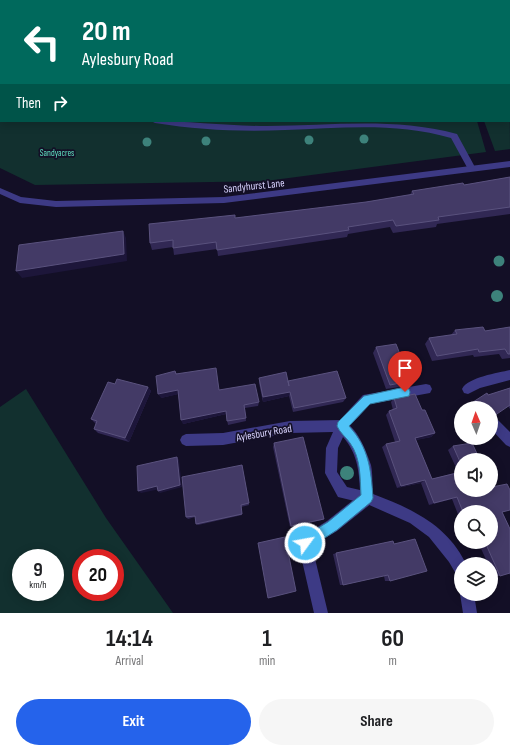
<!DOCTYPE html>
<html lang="en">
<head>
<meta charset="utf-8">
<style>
	:root { --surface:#fff; --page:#f6f6f6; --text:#202124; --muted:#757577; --accent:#2563eb }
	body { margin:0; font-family:"Sofia Sans Condensed",sans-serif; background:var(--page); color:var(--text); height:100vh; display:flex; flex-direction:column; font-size:15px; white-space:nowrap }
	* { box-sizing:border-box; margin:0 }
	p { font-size:13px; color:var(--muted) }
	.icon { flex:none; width:22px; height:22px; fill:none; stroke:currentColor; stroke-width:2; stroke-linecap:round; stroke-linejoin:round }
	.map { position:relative; height:613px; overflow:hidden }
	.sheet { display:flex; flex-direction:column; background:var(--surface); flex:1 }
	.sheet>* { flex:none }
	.hud { position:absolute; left:0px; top:0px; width:510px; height:122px; box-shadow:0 2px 10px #0003; background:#00695c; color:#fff; overflow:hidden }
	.needle { width:26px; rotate:358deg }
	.controls { position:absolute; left:454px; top:401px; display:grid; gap:8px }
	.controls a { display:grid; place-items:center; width:44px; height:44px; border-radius:50%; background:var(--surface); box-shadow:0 2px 10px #0003; font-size:20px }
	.speed { position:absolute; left:12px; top:549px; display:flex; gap:8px; font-size:20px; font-weight:700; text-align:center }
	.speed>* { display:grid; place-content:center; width:52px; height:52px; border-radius:50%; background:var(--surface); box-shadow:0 2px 10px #0003; line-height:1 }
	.speed small { font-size:10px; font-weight:400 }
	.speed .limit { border:6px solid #d22; background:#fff; color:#111 }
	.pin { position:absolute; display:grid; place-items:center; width:34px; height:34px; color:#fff; margin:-41px -17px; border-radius:50% 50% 50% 0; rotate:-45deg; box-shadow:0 0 4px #0007 }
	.pin .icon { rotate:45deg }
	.me { position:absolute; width:44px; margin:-22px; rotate:58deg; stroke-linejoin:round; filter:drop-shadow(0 0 3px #0008) }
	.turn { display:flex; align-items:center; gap:14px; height:84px; padding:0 16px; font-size:18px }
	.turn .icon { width:52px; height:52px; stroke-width:2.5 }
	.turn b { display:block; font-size:28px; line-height:34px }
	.then { display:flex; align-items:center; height:38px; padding:0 16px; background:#0003; gap:8px; font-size:15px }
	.eta { display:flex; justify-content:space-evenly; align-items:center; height:68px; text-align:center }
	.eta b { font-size:24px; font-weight:700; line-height:28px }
	.cta { display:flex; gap:8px; margin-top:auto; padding:8px 16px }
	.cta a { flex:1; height:46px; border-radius:24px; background:var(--accent); color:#fff; font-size:16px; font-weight:700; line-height:46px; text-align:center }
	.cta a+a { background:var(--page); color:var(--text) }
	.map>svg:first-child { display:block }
</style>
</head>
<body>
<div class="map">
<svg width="510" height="613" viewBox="0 0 510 613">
	<rect width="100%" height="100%" fill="#130f26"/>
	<path fill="#12302f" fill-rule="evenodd" d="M0 0 484 1H1V121H477L486 152 266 181 35 185 0 168Z
		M509 6 510 149 495 151 484 121H509Z
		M26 389 106 518 173 613H0V407ZM21 558H55V592H21ZM81 558H115V592H81Z"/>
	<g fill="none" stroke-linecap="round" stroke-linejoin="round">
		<path fill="#3d3a85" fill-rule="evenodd" d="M151 121C190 121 228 126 267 126 332 126 392 117 457 134L476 169 475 171H469L451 138C397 122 341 128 285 130 242 132 198 130 155 123Z
			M426 384 430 385 432 389 430 393 370 404 346 430 342 432 338 430 336 426 338 422 363 395Z
			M493 417 497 419 510 432V447L506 445 491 429V418Z
			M367 492 372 493 373 498 372 503 337 531 312 546 328 613H314L298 543 300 538 327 521 362 493Z"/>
		<path fill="#3d3a85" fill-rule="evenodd" d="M510 370V380L480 388 468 394 464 393 462 389C468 377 498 373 510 370Z
			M342 420C357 427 366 450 371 465 373 474 372 485 373 494 410 508 446 524 465 562L466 564H461V576L456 574 449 562 429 537 410 523 367 504 338 497 325 473 326 448 333 432 290 433 223 445 186 446 182 444 180 440 182 436 186 434 223 433 290 421ZM343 437C357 453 359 470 360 490L347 487 337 472 338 448Z
			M461 591V594H474L477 613H463L460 594Z"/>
		<path fill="#3d3a85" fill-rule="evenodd" d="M510 161V167L224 203 56 207 20 203 0 194V188L21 197 56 201 224 197Z"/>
	</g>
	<g fill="#3d827b">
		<circle cx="364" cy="139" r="4.5"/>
		<circle cx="309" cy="140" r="4.5"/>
		<circle cx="206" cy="141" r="4.5"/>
		<circle cx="147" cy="142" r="4.5"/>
		<circle cx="499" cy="261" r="5.5"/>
		<circle cx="497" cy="296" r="6"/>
		<circle cx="347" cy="473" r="7"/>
	</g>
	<path fill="#312854" d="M510 177V214L437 224 436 227 393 233 390 227 348 234 347 237 218 256 217 249 174 255 173 247 152 250 150 243 235 218 366 202 410 195 412 191 464 185Z
		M510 327V358L502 359 499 354 474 357 473 355 432 361 425 344 429 338 451 335 455 330 485 331Z
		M376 347 407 372 406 373 410 381 406 386 386 389 373 353Z
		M175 371 177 374 219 390 259 402 258 406 245 408 246 421 228 425 226 414 183 424 178 394 161 398Z
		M259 378 288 381 346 398 343 402 293 412 289 396 263 402 259 383Z
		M115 384 148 387 151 391 129 442 98 433 94 429 96 424 91 419Z
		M510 388V409L508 406 491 408H470L468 406 473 402 488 395Z
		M394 398 422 410 435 433 431 437 416 440 432 479 458 472 448 450 453 446 461 460V490L502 512 510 529V575L509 573 500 576H492L491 572V564H488L478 542H491V512H461V522L452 499 429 505 421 483 397 488 382 447 386 444 395 442 386 415 389 411 393 410 391 402Z
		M274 443 324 519 322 520 290 527 273 447Z
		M242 465 249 505 241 507 242 515 198 525 196 524 195 517 188 519 186 517Z
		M393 541 390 581H385L384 576 343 585H340L333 554Z"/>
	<path fill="#1d163a" d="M123 231 126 238 127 261 22 278 16 271Z
		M148 387 151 391 129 442 125 438Z
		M178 390 179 394 161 398 158 394Z
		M290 392 289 396 263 402V397Z
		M226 411V414L183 424 181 420Z
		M435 433 431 437 411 441 415 438Z
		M177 457 179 460 182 487 160 493 158 491Z
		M425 480 421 483 397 488 401 486Z
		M157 486 160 489 141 493 138 491Z
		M457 497 452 499 429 505 434 503Z"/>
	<path fill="#433a66" stroke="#5a527e" d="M510 177V207L438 217 439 220 396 226 393 220 348 227 349 230 217 250 216 242 173 248V240L150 243 149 224 235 215V218L366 202 414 194 412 191 463 183 464 185Z
		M123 231 124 254 16 271 19 245Z
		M483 327 485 331 510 327V354H508L505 349 479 352 478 349 437 356 429 338 457 334 455 330Z
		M396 344 407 372H406L410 381 390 385 376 347Z
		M216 368 219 390 255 384 259 402 244 405 246 418 227 421 226 411 181 420 178 390 158 394 156 376 175 371 176 374Z
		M337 371 346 398 294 408 290 392 263 397 259 378 286 372 289 386 288 381Z
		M117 379 148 387 125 438 94 429 97 421 91 419 108 382 115 384Z
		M510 388V405L491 418V408H478L473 402 487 393 488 395Z
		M415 394 422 410H425L435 433 415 438 432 479 461 472V490H491V484L492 487 507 484 510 490V510L502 512 510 529V573L500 576 485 542H491V512H463L457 497 434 503 425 480 401 486 386 444 400 441 389 411 397 408 394 398Z
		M303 437 324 519 291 526 274 443Z
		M472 443 480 460H461V464L453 446Z
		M177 457 180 485 158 491 157 486 138 491 137 466Z
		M242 465 249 503 241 505 242 514 196 524 195 516 186 517 182 477Z
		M285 537 296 591 268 598 258 543Z
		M415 539 427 571 390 581 388 575 343 585 336 553 393 541 394 544Z"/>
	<path fill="#4fc3f7" stroke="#337fa1" d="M405 387 409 389 410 392 409 396 370 404 349 426C369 448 371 470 373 498L371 502 337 530 309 548 305 549 300 548 299 543 300 539 328 522 361 495C360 478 361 458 350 443 346 437 340 433 337 426L338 422 364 396Z"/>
	<g text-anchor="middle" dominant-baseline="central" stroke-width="3.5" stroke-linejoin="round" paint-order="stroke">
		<g font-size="9" fill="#5fe0c0" stroke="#130f26">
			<text x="57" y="153">Sandyacres</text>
		</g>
		<g font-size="11" fill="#d9d4ff" stroke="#130f26">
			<text transform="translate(254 186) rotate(-6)">Sandyhurst Lane</text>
			<text transform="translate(264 433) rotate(-10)">Aylesbury Road</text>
		</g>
	</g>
</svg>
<div class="controls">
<a><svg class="needle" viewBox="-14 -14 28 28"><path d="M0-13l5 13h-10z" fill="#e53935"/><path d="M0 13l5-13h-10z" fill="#757577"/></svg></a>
<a><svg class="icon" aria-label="sound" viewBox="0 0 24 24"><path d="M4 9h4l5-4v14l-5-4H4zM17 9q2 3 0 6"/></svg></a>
<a><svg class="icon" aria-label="search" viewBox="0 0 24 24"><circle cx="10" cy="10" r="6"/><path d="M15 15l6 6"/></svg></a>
<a><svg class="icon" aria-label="layers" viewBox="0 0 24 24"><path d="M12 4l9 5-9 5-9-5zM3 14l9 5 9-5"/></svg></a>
</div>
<div class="speed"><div>9<small>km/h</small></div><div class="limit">20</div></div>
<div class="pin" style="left:405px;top:392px;background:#d93025"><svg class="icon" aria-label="arrive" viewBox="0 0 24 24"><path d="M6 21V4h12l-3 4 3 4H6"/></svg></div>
<svg class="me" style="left:305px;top:543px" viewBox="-20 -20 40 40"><circle r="17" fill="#4fc3f7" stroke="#fff" stroke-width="3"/><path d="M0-11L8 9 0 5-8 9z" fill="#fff"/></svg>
<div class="hud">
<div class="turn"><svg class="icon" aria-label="left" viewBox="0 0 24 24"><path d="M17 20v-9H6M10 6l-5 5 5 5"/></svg><div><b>20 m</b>Aylesbury Road</div></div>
<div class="then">Then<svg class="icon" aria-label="right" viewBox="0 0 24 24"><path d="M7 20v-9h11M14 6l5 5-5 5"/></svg></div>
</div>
</div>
<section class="sheet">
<div class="eta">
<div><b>14:14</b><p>Arrival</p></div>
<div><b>1</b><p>min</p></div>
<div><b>60</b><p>m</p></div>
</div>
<div class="cta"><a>Exit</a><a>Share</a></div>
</section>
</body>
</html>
